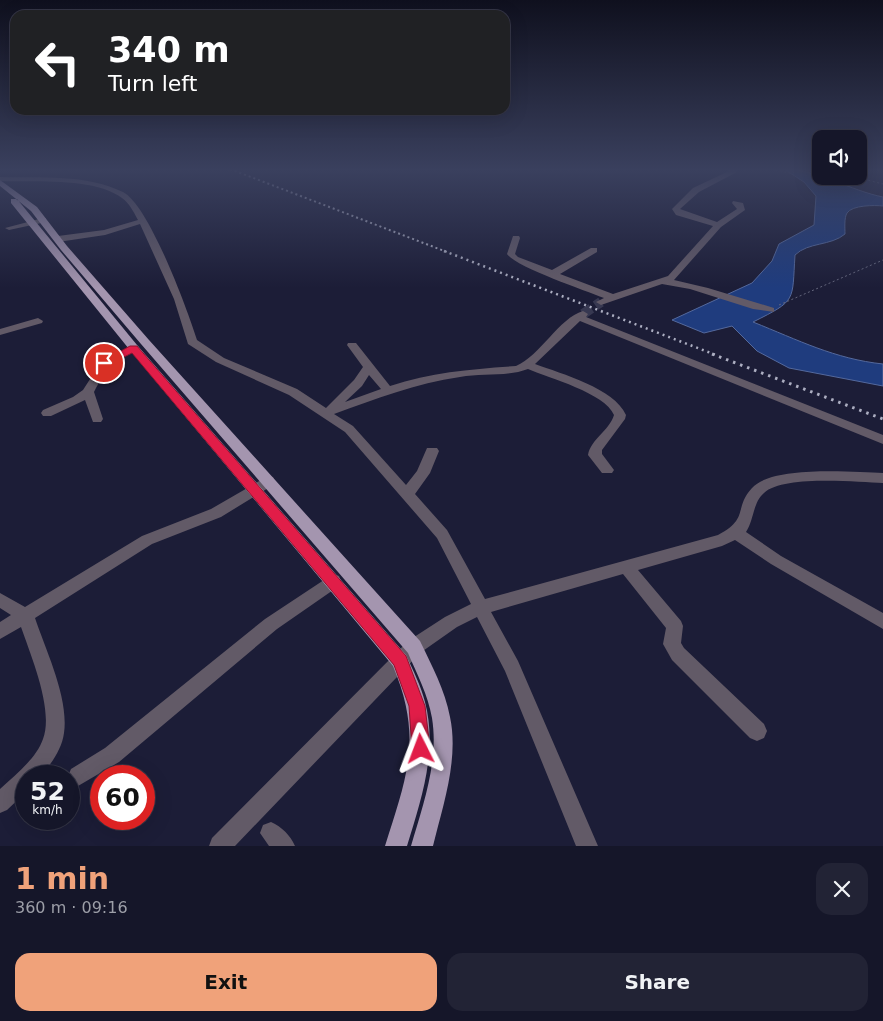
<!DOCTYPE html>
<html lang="en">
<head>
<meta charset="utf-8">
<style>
	:root { --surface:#151629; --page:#222335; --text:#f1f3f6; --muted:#9d9fa8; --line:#343546; --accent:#f0a27a }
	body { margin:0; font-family:"DejaVu Sans",sans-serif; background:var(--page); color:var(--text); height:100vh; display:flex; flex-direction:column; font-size:19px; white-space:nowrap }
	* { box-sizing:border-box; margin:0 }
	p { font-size:16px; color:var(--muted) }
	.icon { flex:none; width:28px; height:28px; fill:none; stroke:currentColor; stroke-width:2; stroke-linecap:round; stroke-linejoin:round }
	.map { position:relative; height:846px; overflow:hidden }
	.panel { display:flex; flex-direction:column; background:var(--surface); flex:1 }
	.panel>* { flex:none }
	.guide { position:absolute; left:10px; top:10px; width:500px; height:105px; border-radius:15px; box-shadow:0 5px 20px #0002,0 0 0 1px var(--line); background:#202124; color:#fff; overflow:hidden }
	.controls { position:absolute; left:812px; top:130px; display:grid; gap:10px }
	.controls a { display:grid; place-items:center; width:55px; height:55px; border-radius:10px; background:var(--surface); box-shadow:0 5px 20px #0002,0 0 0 1px var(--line); font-size:25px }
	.speed { position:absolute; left:15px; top:765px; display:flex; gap:10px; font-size:25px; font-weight:700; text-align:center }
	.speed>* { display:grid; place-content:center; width:65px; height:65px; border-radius:50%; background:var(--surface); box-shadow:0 5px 20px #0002,0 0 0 1px var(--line); line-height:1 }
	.speed small { font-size:12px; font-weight:400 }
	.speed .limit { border:8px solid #d22; background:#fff; color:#111 }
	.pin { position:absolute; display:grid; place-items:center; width:42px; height:42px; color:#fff; margin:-21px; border:2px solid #fff; border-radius:50%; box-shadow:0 1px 5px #0007 }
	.me { position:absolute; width:55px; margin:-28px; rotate:357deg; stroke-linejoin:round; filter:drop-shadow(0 0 4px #0008) }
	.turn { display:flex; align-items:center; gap:18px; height:105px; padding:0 15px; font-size:22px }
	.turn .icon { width:65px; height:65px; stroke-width:2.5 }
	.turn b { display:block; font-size:35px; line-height:42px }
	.round { display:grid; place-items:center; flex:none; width:52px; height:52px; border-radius:15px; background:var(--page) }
	.overview { display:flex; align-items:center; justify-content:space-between; height:85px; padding:0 15px }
	h1 { font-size:30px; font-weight:700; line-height:38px; color:var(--accent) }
	.primary-button { display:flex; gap:10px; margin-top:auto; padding:10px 15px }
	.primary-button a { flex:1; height:58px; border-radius:15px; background:var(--accent); color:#111; font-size:20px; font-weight:700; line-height:58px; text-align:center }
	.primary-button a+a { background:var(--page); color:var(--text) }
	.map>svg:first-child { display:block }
</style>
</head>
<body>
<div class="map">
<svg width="883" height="846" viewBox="0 0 883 846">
	<rect width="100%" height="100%" fill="#1c1d37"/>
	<path fill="#1f3c7e" stroke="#54699d" d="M784 169C815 169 852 191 883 197V206C875 205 852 205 847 213 844 218 845 228 845 234 831 246 808 242 795 255 792 302 797 300 753 322 798 340 835 359 883 364V386L789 368 757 351 732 326 704 333 672 320 752 283 772 261 779 244 814 225 816 196 804 182Z"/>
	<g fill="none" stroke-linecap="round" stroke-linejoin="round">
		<path stroke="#373851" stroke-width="10" stroke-dasharray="10 5" stroke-linecap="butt" d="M583 314 601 302"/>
		<path stroke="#64667c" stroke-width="1" stroke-dasharray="2 2.5" stroke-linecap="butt" d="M771 169 789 173 821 170
			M851 176 883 184
			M779 305 883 260"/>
		<path fill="#625a67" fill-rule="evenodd" d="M728 169H735L737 172 699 192 680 209 717 222 737 209 732 203 733 201 743 203 745 210 721 227 674 280 708 288 774 308V312L753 309 690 289 662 284 601 305 596 302 604 298C584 290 516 267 507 254L513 236H519L520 238 515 254 518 257 552 270 591 248H597V252L560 274 613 294 668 276 713 226 676 215 672 209 693 188 729 171Z
			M0 177C41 178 86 174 123 192 149 205 188 311 197 340L224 358 297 389 326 408 354 380 363 367 347 345 348 343H356L390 386C432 372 473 369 516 366 540 356 559 318 583 311L588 314 586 317 883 435V444L580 321 535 364C562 374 614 388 626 415L625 419 602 450V454L614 470 612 473H602L588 455C591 439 609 431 614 415 605 393 549 378 528 369 507 377 482 373 460 377 416 383 376 399 334 414L353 426 406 485 417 471 427 448H437L439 451 430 473 415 494 447 530 485 599 718 535C750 518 733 509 752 488 772 465 854 472 883 473V483C856 482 783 475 764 493 753 502 754 520 746 532L781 556 883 613V629L771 564 735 540 722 546 638 570 681 621 683 626 681 643 684 648 764 724 767 731 764 738 757 741 750 738 672 660 663 644 666 628 623 574 491 612 518 661 598 846H576L505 671 477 617 457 627 420 653 235 846H209L212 838 408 641 445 617 471 604 437 538 345 432 289 395 216 362 188 344 174 299 140 224 105 235 58 242 54 239 58 236 104 230 138 220C133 211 130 204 122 198 95 177 33 182 0 181ZM369 375 381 389 345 402 362 386Z
			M43 218H46V222L9 230 5 228Z
			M38 318 43 321 42 323 0 335V329Z
			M134 345 138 346 139 348 138 350C114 361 106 369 94 392L103 419 101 422H93L85 400 51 416H43L41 413 43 410 73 397 83 390 101 362 113 354Z
			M268 476 273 477 275 481 273 485 221 517 152 544 35 618C46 651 69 698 64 733 62 749 51 764 41 776H26V792L7 810 0 813V789C15 775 36 759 43 739 54 710 31 656 21 627L0 639V622L11 615 0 608V593L25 607 142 536 211 509Z
			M333 574 339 576 341 581 339 586 277 629 119 762 78 786 71 783 68 776 71 769 105 748 265 619Z
			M271 822C282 827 290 835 295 846H269L260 833 263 825Z"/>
		<path fill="#a495af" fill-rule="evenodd" d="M0 180 37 207 67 246 149 340 420 641C432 666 445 690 450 717 459 759 443 805 433 846H411C423 805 439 761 432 718 428 695 417 674 408 653L141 344 61 250 31 211 0 186Z
			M11 199H17L137 345 406 655C413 670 421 686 425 702 438 751 421 800 407 846H385C407 776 423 738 393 666L129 349 11 203Z"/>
		<path stroke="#acaec1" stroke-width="2" stroke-dasharray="2 3" stroke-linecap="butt" d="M230 169 447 252"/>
		<path stroke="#acaec1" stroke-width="2.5" stroke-dasharray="2 4" stroke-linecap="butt" d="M444 251 716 355"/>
		<path stroke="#acaec1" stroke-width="3" stroke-dasharray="2.5 5" stroke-linecap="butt" d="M712 354 883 419"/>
	</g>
	<linearGradient id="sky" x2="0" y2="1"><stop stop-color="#0f101e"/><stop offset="0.59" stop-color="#3a405e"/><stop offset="1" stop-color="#3a405e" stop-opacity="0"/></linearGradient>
	<rect width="883" height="288" fill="url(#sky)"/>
	<path fill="#e11d48" stroke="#92132f" d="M130 346H137L406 656 425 706 430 749 427 755 421 758 414 755 412 749 409 706 394 665 132 353 108 365 99 363Z"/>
</svg>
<div class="controls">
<a><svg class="icon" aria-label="sound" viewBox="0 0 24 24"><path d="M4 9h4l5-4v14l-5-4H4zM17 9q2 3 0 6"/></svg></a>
</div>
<div class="speed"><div>52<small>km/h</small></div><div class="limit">60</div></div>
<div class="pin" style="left:104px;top:363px;background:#d93025"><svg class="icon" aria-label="arrive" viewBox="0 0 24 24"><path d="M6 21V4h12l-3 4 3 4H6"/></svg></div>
<svg class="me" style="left:421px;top:749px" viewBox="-20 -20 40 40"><path d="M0-17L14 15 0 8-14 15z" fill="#e11d48" stroke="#fff" stroke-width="4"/></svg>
<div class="guide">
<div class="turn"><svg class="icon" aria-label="left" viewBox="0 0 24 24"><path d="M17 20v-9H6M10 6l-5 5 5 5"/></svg><div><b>340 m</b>Turn left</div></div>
</div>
</div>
<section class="panel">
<div class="overview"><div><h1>1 min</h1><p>360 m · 09:16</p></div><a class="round"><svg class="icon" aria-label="close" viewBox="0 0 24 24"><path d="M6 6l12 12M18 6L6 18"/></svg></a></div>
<div class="primary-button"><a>Exit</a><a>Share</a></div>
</section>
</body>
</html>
